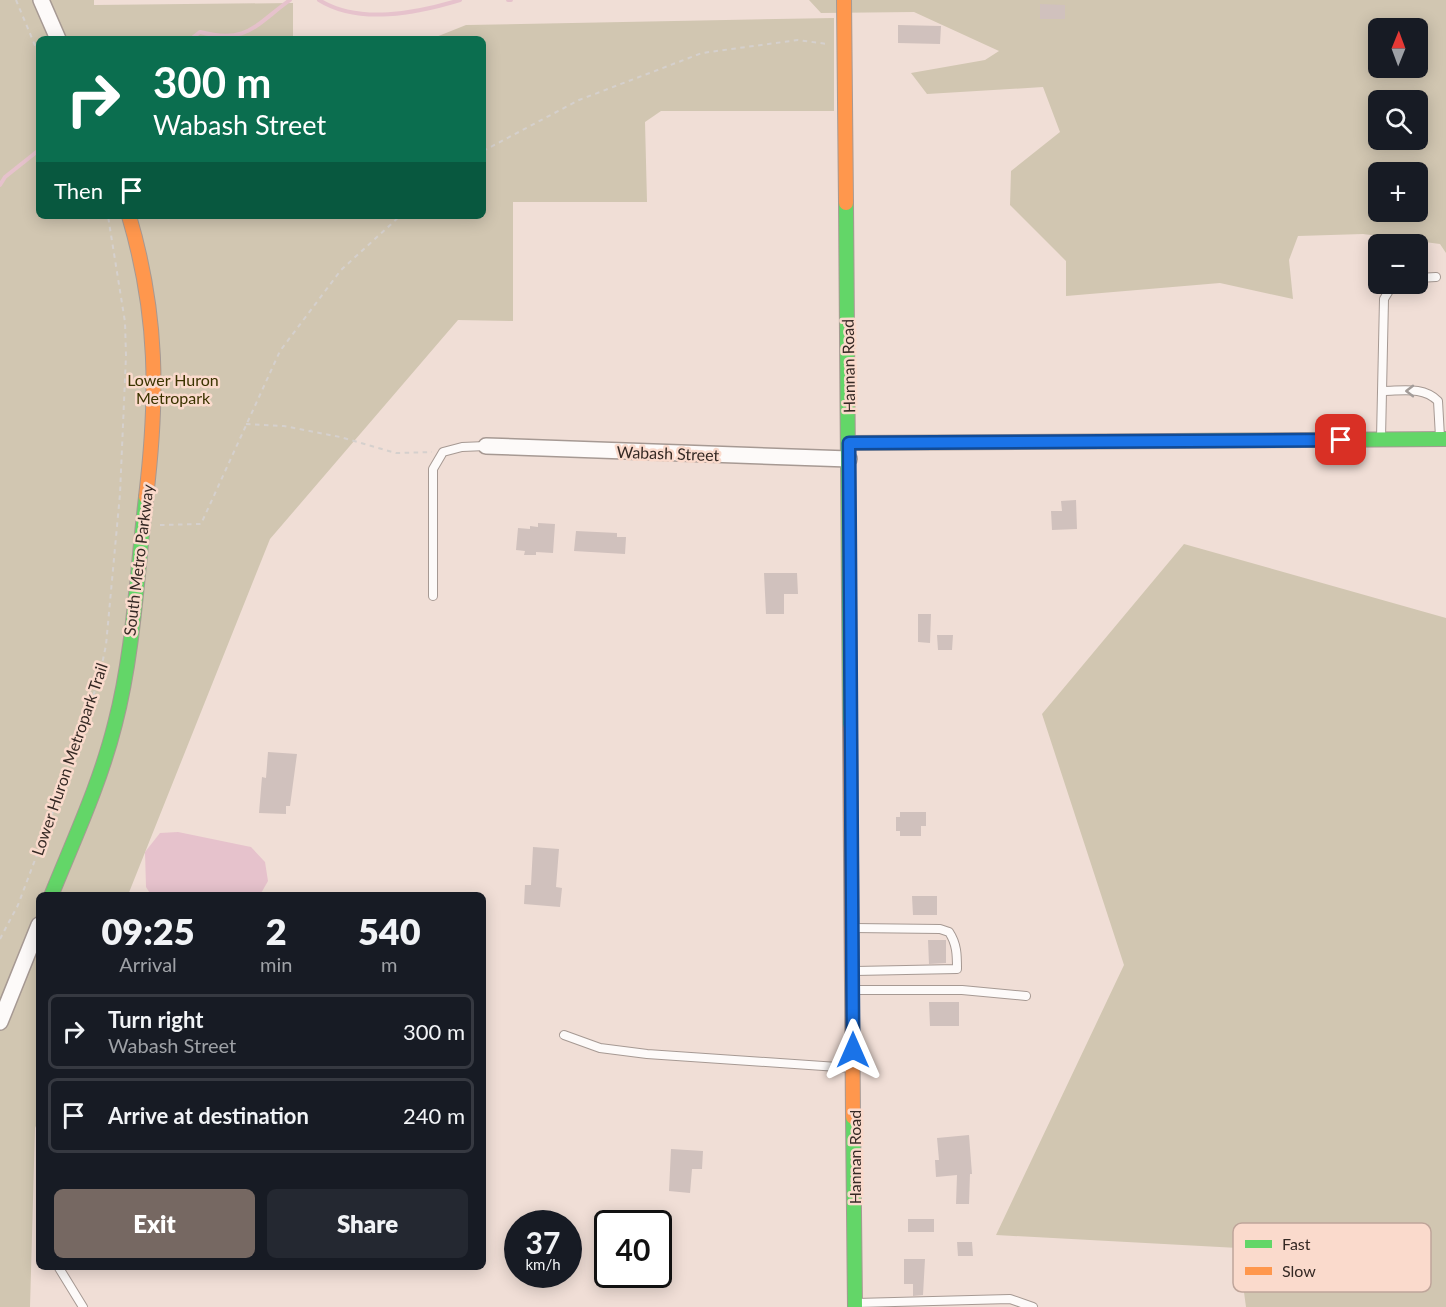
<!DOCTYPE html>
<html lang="en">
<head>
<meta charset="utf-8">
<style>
	:root { --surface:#171b24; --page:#242831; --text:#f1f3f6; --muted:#9ea1a6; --line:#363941; --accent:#766862 }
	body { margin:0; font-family:Lato,sans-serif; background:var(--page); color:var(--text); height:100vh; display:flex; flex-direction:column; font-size:22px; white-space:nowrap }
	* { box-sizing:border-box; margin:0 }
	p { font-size:20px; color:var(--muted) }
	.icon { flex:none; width:33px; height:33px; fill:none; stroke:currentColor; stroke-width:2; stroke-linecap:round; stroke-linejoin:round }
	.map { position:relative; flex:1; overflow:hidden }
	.drawer { position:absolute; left:36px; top:892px; width:450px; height:378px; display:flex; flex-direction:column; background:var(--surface); border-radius:9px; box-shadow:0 3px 15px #0003 }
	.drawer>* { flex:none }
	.top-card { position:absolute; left:36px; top:36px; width:450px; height:183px; border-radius:9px; box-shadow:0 3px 15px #0003; background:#0b6e4f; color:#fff; overflow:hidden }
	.needle { width:39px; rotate:1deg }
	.buttons { position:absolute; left:1368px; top:18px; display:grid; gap:12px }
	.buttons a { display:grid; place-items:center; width:60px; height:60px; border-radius:9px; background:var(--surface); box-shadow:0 3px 15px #0003; font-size:30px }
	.speed { position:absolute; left:504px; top:1210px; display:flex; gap:12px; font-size:30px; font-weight:700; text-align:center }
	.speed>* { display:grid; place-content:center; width:78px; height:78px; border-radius:50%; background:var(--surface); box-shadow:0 3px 15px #0003; line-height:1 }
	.speed small { font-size:15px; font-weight:400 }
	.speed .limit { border:3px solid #111; border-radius:9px; background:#fff; color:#111 }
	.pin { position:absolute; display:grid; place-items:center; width:51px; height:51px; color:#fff; margin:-26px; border-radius:12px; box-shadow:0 3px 9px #0006 }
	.me { position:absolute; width:66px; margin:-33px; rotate:0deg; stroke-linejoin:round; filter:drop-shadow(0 0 4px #0008) }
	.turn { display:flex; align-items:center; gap:21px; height:126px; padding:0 18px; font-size:27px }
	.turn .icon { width:78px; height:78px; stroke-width:2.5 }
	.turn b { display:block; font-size:42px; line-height:51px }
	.then { display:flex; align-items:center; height:57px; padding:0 18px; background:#0003; gap:12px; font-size:22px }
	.eta { display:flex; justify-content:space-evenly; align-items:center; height:102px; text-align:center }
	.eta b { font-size:36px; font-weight:800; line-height:42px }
	.action { display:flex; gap:12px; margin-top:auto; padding:12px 18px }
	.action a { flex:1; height:69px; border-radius:9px; background:var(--accent); color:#fff; font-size:24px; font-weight:800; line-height:69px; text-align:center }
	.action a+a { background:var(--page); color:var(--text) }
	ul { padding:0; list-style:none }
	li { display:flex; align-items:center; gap:18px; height:75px; margin:0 12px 9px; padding:0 6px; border:3px solid var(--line); border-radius:9px }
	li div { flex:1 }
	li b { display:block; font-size:22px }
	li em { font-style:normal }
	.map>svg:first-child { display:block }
</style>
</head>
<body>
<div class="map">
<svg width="1446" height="1307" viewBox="0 0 1446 1307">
	<rect width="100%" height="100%" fill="#f0ded6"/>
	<path fill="#d1c6b1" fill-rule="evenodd" d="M0 0H94V5L293 3V39H39V216H483V39H431L466 25 834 18V111H661L645 122 647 202H513V321L458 320 270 539 128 895 39 896V1119L35 1128 30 1307H0Z
		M809 0H1446V253L1440 244 1363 234 1298 236 1289 260 1293 299 1220 283 1066 296V261L1010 205 1011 171 1060 132 1043 87 927 94 911 73 985 60 999 51 914 12 821 13ZM1378 28H1418V68H1378ZM1378 100H1418V140H1378ZM1378 172H1418V212H1378Z
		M1184 544 1446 618V1307H1246L1238 1248 996 1235 1124 965 1042 714Z"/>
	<path fill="#e6c2cc" d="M178 832 251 847 265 862 268 881 260 895H151L146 887 145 852 160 833Z"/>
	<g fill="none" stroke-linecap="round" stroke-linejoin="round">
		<path stroke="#e6c2cc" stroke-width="4" d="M319 0C359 25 417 13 460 0
			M508 0H511
			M191 39 200 32C247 44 254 26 290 0
			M0 185 5 177 39 150"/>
	</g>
	<path fill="#d0c1bd" d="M1040 4 1065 5V19H1040Z
		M898 25 941 26 940 44 898 43Z
		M1076 500 1077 529 1052 530 1051 511H1062L1061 501Z
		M538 523 555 524 553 553 536 552V555H524L525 551 516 550 518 528 530 529V526L538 527Z
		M576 531 617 533V537H626L625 554 574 551Z
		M764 573H797L798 594H784V614H766Z
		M918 614H931L930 643 918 642Z
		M937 635H953L952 650H938Z
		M268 752 297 754 290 806H286V814L259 813 262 777 266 778Z
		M900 812H926V826H921V836H900V831H896V817H900Z
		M533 847 559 849 556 887 562 888 560 907 524 904 525 885H531Z
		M912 896H937V915H913Z
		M928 940H946V963L929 964Z
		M929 1002H959V1026H930Z
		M969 1135 972 1174H970L969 1204H956L957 1175 936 1177 935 1160H939L937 1138Z
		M671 1149 703 1151 702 1169H692L690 1193 669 1191Z
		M908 1219H934V1232H908Z
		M957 1242H972L973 1256H958Z
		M904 1259H925L923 1295 913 1296V1284H904Z"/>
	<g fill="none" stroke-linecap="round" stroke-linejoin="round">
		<defs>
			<path id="lane" d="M1418 278 1436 277
				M1383 391C1402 391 1423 386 1438 401L1440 437
				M1381 438 1384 299 1393 284
				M433 596V469L443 452 462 447 486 446
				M854 928 940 929 949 932C957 944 957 955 957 969L855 971
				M854 990H962L1026 996
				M564 1035 600 1048 647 1054 852 1068
				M59 1268 83 1307
				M856 1303 1010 1299 1033 1307"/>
			<path id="street" d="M41 0 58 39
				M486 446 849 459
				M0 1022 39 925"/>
			<path id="fast" d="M846 203 850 728
				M1172 441 1446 439
				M51 896C74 839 100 784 115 724 134 651 137 572 146 497
				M853 1117 855 1307"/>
			<path id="slow" d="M844 0 846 203
				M129 216C158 314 158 397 146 497
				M849 443 1172 441
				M850 728 853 1117"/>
		</defs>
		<use href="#lane" stroke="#a69993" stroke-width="10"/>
		<use href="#street" stroke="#a69993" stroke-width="18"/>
		<use href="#fast" stroke="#a69993" stroke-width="16"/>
		<use href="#slow" stroke="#a69993" stroke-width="16"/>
		<path stroke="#d5d0cd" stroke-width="2" stroke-dasharray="4.5 4.5" stroke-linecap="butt" d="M16 0 39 55
			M483 151 579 100 702 53 798 40 827 44
			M246 424 284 426 340 437 396 453 432 452
			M160 525 201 524 280 351 341 270 400 216
			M0 939 18 905 50 820 99 679 106 645 120 494 126 356 125 322 108 216"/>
		<use href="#lane" stroke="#fdfaf9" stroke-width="8"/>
		<use href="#street" stroke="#fdfaf9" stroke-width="15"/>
		<use href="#fast" stroke="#63d668" stroke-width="14"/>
		<use href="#slow" stroke="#ff974d" stroke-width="14"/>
	</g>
	<defs><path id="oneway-chevron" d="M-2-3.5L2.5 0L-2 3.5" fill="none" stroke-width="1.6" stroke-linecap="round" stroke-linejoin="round" transform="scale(1.5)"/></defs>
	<use stroke="#a39c99" href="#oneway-chevron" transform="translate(1410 391) rotate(-180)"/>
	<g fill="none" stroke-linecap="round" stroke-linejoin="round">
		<defs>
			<path id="route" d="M853 1050 849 443 1341 440"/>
		</defs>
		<use href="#route" stroke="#114b97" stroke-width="15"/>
		<use href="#route" stroke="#1a73e8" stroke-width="10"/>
	</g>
	<g text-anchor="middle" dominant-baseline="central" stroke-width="5" stroke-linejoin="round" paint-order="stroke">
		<g font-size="16" fill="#352924" stroke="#fadacc">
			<text transform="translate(848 366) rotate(-91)">Hannan Road</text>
			<text transform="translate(668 453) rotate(2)">Wabash Street</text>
			<text transform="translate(138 560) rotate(-83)">South Metro Parkway</text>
			<text transform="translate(69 759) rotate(-71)">Lower Huron Metropark Trail</text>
			<text transform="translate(854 1157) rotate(-90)">Hannan Road</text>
		</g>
		<g font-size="16" fill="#3b3400" stroke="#fadacc">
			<text x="173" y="379">Lower Huron<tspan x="173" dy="18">Metropark</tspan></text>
		</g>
	</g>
	<rect x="1233" y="1223" width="198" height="69" rx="9" fill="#fadacc" stroke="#bfa59a" stroke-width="1.5"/>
	<rect x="1245" y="1240" width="27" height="8" fill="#63d668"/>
	<rect x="1245" y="1267" width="27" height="8" fill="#ff974d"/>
	<g font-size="16" fill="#352924">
		<text x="1282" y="1250">Fast</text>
		<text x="1282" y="1277">Slow</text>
	</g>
</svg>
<div class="buttons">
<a><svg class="needle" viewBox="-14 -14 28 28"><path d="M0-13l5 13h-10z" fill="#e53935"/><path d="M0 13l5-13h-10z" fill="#9ea1a6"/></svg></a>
<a><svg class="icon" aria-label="search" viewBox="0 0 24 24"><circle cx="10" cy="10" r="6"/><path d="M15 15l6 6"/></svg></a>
<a>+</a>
<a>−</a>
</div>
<div class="speed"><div>37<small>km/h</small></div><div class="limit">40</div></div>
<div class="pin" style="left:1341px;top:440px;background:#d93025"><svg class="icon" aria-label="arrive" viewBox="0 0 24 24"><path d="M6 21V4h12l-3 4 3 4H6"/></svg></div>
<svg class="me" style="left:853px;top:1050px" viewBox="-20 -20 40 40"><path d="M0-17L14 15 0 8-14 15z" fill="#1a73e8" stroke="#fff" stroke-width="4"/></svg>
<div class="top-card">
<div class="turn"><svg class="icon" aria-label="right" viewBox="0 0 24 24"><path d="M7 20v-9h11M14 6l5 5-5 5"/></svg><div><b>300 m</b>Wabash Street</div></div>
<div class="then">Then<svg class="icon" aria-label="arrive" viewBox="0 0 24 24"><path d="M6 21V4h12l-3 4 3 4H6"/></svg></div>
</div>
<section class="drawer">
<div class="eta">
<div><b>09:25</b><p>Arrival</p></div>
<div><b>2</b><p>min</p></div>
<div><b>540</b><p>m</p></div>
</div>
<ul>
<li><svg class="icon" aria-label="right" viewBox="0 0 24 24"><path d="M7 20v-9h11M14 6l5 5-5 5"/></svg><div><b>Turn right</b><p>Wabash Street</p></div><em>300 m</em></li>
<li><svg class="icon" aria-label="arrive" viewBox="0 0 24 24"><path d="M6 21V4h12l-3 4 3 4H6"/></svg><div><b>Arrive at destination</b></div><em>240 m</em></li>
</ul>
<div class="action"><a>Exit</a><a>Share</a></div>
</section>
</div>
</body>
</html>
